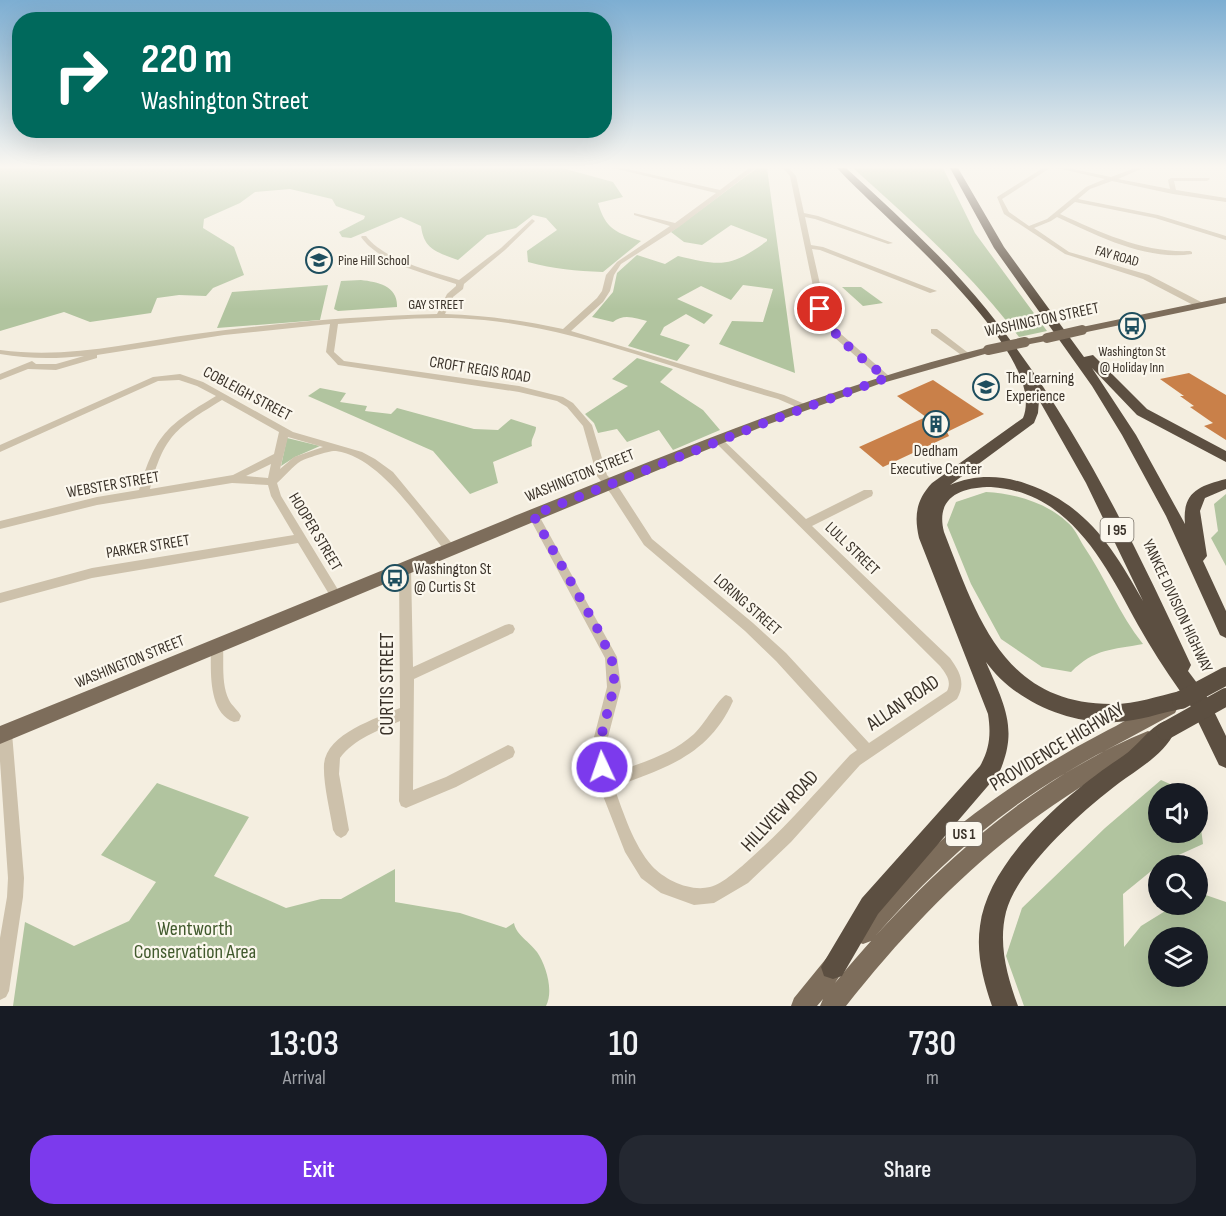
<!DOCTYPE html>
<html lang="en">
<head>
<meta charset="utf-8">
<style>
	:root { --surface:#171b24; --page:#242831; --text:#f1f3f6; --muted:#9ea1a6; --accent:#7c3aed }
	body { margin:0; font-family:"Sofia Sans Condensed",sans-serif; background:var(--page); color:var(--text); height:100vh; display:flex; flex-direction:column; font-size:22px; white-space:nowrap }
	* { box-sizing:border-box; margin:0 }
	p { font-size:20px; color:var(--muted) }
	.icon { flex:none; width:33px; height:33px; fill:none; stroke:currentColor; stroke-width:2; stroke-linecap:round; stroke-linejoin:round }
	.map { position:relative; height:1006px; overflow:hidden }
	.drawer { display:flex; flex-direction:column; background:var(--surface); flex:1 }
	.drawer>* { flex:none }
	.banner { position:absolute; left:12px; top:12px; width:600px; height:126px; border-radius:24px; box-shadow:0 6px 24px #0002; background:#00695c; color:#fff; overflow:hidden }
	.controls { position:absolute; left:1148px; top:783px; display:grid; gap:12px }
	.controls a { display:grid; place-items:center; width:60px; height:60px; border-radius:50%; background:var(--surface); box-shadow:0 6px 24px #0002; font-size:30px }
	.pin { position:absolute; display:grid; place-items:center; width:51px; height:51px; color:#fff; margin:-26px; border:3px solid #fff; border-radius:50%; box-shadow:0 2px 6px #0007 }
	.me { position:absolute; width:66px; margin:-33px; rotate:357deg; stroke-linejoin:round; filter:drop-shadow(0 0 4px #0008) }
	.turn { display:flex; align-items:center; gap:21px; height:126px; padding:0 30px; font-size:27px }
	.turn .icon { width:78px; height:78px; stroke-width:2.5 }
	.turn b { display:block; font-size:42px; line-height:51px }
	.eta { display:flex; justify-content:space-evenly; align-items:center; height:102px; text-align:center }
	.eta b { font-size:36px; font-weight:600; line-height:42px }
	.button { display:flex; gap:12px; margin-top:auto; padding:12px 30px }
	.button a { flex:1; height:69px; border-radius:24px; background:var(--accent); color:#fff; font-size:24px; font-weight:600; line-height:69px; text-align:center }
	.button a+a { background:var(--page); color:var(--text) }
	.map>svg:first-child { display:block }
</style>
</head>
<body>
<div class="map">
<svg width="1226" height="1006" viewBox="0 0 1226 1006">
	<rect width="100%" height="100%" fill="#f4eee0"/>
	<path fill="#b1c49f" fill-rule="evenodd" d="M0 168H562L613 182 623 197 598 203C606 230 616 232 641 241L603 272C575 271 555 269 528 262L527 251 557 230 546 218 533 215 516 228 487 235 458 260C437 252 424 250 421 226L401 217 351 238 342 237 339 232 364 219 365 216 336 206 332 199 290 189 255 192 240 203 204 219 203 228 234 247 244 275 213 288 206 296 179 295 157 298 151 313 90 322 64 312 0 331Z
		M757 168H767L795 373 719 344 732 321 763 322 773 289 743 285 731 300 701 286 677 299 713 315 704 324 686 314 664 327 660 335 690 345 677 361 628 346 647 321C636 318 623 313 613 322L592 317 613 292 617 273 637 255 665 264 678 256C721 266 730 268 767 241V239L731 225 702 245 684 242 671 232Z
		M853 168H943L975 233 1047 331 1019 337C971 273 912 221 853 168Z
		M361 280C378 282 398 286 397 307L338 311 334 309 341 281Z
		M328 285 320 320 217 328 232 292Z
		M842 287H861L883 303 863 306Z
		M637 358 673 369 660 382 703 410 720 430 673 450 659 430 627 442 617 429 598 433 594 423 585 414 628 386 612 379Z
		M320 388 346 393 340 402 367 406 365 411 391 414 397 408 474 429 498 430 511 419 536 427C536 434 530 439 532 446L493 462 498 483 470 494 433 451 308 396Z
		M287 438 320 446 295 457 281 466Z
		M986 492C1013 493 1047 503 1067 522 1074 527 1079 538 1083 545 1105 577 1119 614 1143 644 1112 650 1095 648 1071 672L1042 667 1001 639 971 584 947 525 956 502Z
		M1226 494V566L1211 538 1218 531 1214 504Z
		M1161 780 1190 793 1158 794V832H1197V797L1203 844 1161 863 1123 894 1124 947 1141 926 1175 905 1197 904V892L1226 902V1006H1024L1006 956 1022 908 1105 828ZM1158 938H1197V976H1158Z
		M157 783 249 817 214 876 286 908 321 899H341L395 869V902L460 913 506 928 514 923C516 935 530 942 537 952 546 965 554 991 546 1006H13L25 922 74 946 129 921 156 882 101 855Z"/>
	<path fill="#c98049" d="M1189 373 1226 395V440L1204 426 1213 423 1190 407 1194 406 1180 396H1184L1160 379Z
		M933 380 984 414 947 432 949 436 883 467 859 447 926 417 897 396Z"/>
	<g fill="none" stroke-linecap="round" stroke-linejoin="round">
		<path fill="#cdc1ab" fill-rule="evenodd" d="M613 168H623L720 190 749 168H756L679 227 621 264 614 275 610 291 603 302 571 331 784 395 807 405 809 407 807 409H801L778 399C680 372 585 330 484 320 436 315 386 320 338 324L334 352 344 361 519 386 563 397 573 403 592 425 607 475 619 488 652 539 753 623 786 653 869 743 947 691C952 681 946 674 940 666L713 440 718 437 721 438 806 519 864 490H872L873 493 872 496 812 526 950 658C960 672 966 683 957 699L860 765 791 842 748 883 714 903 694 905 661 893 641 878 625 852 598 783 593 741 607 687 605 658 528 515 529 512H537L617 657 621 687 607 741 611 774C640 763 671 755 694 734 704 725 719 698 726 695L731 697 733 701C709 755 666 768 614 787 624 814 633 844 652 866 665 880 690 892 710 887 723 884 741 867 751 858 787 826 818 790 850 755L857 750 776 661 745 631 644 545 611 494 597 476 583 426 567 407 557 401 519 392 338 365 326 352 330 324 224 335 97 355V358L56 370 28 369 0 380V374L32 361 36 364H56L84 356C55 359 28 359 0 354V350C68 359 129 343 195 334 276 323 356 316 437 314L447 294 456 286V284C427 274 379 263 361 237L362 236H366C384 260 431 271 459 280L501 248 532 219 535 221 534 222 505 250 464 284 463 289 453 297 445 314C485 315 524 321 563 329L597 298 602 291 606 275 617 262 670 226 634 215V213L675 223 716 193Z
			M783 168H789L796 176 804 213 818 216 893 243 888 244 815 219 805 217 811 245 823 247 937 291 930 293 820 250 812 249 827 315 841 334 889 376V380H883L835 338 819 315 790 176Z
			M1043 168H1050L1002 199 1009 212 1029 226 1047 219 1086 187 1105 179 1057 168H1068L1111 177 1135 168H1143L1118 179 1170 189 1168 180 1171 178H1209L1210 179 1207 181H1174L1176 190 1226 198V202L1173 194 1112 181 1090 189 1078 199 1158 215 1226 236V240L1155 218 1075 202 1060 214C1102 233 1144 253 1190 251L1192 252V254C1146 261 1098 236 1057 217L1051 221 1034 228 1069 252 1149 275 1203 303V307H1197L1143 279 1065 254 1004 214 997 197Z
			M931 329H937L971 355 970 357H964L931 333Z
			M180 374 203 382 293 432 362 452 375 459 393 472 454 546 456 549 454 552H446C419 519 380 457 336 451 330 450 307 458 301 461 293 466 285 476 277 483L281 496 340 593 342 596 340 599 336 601 332 599 298 543 92 578 0 603V593L92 568 294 535 271 496 268 485 232 483 97 505 0 529V521L97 497 139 490C156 434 166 426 216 396L197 386 179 380 158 381 0 452V445L153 377ZM222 400 279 432 274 454 233 475 150 489C164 435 176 428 222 400ZM288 437 323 447 294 457 280 469ZM271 464 268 478 246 476Z
			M405 562 409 564 411 567 413 667 505 625 509 624 513 625 515 629 513 633 414 679 413 790 446 777 508 745 513 747 515 752 513 757 456 787 406 808 401 806 399 801 400 721C379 730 354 739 340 758L339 774 349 830 346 835 341 838 336 835 333 830C330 810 323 784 324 764 327 733 376 719 400 708L399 567 401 564Z
			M217 639 221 641 223 645C224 662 221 684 229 700 232 706 238 710 241 716L239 721 234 722C207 712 211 668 211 645L213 641Z
			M5 726 10 728 12 733 24 878 23 897 9 991 6 997 0 1000V938L7 897 8 878 0 761V728Z"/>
		<path fill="#7d6d5b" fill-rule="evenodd" d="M1226 297V303L1082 333 1077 330 1082 327Z
			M1047 335 1052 338 1051 340 1025 345 1020 342 1021 340Z
			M988 347 992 348V352L879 384 769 424 0 744V726C174 656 348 584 522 513 676 451 827 387 988 347Z
			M1169 699 1175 701 1178 707 1175 713C1125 741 1072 766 1025 799 967 839 917 888 871 941L863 944 855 941 852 933 855 925C933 839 1005 784 1108 730 1128 720 1148 707 1169 699Z
			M1148 731 1154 734 1157 740 1154 746C1125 762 1095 777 1067 796 981 852 909 926 846 1006H820L823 999 817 1006H791L794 998 829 955 837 952 845 955 848 963 835 983C917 883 1026 780 1148 731Z"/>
		<path fill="#5c4f41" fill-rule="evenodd" d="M837 168H846C895 213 945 258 987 310 1073 416 1134 542 1191 665L1188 671 1206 695 1226 736V768L1219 765 1189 703 1181 709C1160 713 1139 721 1117 722 1069 725 1014 701 986 662 1004 704 1019 729 999 773L878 914 842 976 833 979 824 976 821 967 862 898 980 766C990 749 991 733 988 714L919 538C914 516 916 500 932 483L1023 418C1050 352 878 214 837 168ZM1039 400 1086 483 1143 601C1113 548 1087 505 1027 484 1002 475 975 474 950 485L1034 423 1038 413ZM991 487C1070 492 1105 564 1138 625 1151 648 1165 670 1180 691 1158 696 1136 704 1113 704 1003 705 977 616 944 532 935 497 961 487 991 487Z
			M950 168H958L1004 247 1084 357 1093 355 1147 409 1226 451V462L1137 415 1092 368 1136 435 1185 524C1182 492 1199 486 1226 479V489L1205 498 1200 511 1207 556 1203 561 1226 611V638L1220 635 1166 516 1122 435 1092 386 994 248Z
			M1165 721 1172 724 1175 731C1165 754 1138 769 1119 783 1083 810 1017 869 1006 912 998 944 1007 976 1018 1006H992C983 980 976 953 980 926 988 859 1070 791 1123 756 1138 746 1148 728 1165 721Z"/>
		<path stroke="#7d6d5b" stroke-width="10" d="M1047 338 1082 330
			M988 350 1025 342"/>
		<path stroke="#5c4f41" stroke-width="18" d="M1181 700 1226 676
			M1165 731 1226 697"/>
	</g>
	<linearGradient id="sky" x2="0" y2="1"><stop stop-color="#7daed2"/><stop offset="0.54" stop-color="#faf7f1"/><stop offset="1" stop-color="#faf7f1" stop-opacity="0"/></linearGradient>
	<rect width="1226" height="309" fill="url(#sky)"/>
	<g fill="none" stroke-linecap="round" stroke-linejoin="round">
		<path stroke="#7c3aed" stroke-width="10" stroke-dasharray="0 18" d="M602 767 600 741 614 687V666L601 635 533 515 767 422 886 378C863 358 832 338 820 309"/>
	</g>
	<defs>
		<symbol id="school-ring" viewBox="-11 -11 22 22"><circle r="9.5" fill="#fbf7ed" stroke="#1e4e5e" stroke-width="1.5"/><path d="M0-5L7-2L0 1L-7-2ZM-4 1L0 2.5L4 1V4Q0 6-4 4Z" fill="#1e4e5e"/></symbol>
		<symbol id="bus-ring" viewBox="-11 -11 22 22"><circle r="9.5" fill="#fbf7ed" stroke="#1e4e5e" stroke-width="1.5"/><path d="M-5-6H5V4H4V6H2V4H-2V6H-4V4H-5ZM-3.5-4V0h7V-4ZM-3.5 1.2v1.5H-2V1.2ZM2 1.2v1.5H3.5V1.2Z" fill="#1e4e5e"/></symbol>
		<symbol id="building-ring" viewBox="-11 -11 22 22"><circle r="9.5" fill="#fbf7ed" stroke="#1e4e5e" stroke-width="1.5"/><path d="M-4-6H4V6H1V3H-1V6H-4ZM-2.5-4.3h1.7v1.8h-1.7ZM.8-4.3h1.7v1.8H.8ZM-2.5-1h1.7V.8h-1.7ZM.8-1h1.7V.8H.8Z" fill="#1e4e5e"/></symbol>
	</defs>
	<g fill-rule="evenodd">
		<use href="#school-ring" x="304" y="245" width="30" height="30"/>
		<use href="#bus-ring" x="1117" y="311" width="30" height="30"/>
		<use href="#school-ring" x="971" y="372" width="30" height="30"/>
		<use href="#building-ring" x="921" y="409" width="30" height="30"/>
		<use href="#bus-ring" x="380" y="563" width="30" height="30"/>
	</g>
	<g text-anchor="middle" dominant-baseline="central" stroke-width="4.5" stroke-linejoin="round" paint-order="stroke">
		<g font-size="14" fill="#3b332a" stroke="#fbf7ed">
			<text transform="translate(1117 256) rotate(16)">FAY ROAD</text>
			<text x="436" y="304">GAY STREET</text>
		</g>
		<g font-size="14" fill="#3b332a" stroke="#fbf7ed" text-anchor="start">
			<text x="338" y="260">Pine Hill School</text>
			<text x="1132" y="351" text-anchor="middle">Washington St<tspan x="1132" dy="16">@ Holiday Inn</tspan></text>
		</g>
		<g fill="#fbf7ed" stroke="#756e64" stroke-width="1.5">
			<rect x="1100.5" y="518" width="33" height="24" rx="4.5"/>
			<rect x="946" y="822" width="36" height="24" rx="4.5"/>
		</g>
		<g font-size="15" font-weight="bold" fill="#3b332a">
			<text x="1117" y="530">I 95</text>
			<text x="964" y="834">US 1</text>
		</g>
		<g font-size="16" fill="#3b332a" stroke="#fbf7ed">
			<text transform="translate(1042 320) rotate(-12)">WASHINGTON STREET</text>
			<text transform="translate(480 370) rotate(9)">CROFT REGIS ROAD</text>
			<text transform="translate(247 394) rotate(28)">COBLEIGH STREET</text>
			<text transform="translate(580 476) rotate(-22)">WASHINGTON STREET</text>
			<text transform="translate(113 485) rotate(-10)">WEBSTER STREET</text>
			<text transform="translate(315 532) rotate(59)">HOOPER STREET</text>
			<text transform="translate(148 547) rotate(-9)">PARKER STREET</text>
			<text transform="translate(852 549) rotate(44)">LULL STREET</text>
			<text transform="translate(747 605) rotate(41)">LORING STREET</text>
			<text transform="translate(1177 606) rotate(65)">YANKEE DIVISION HIGHWAY</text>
			<text transform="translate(130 662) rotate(-22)">WASHINGTON STREET</text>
		</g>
		<g font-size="16" fill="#3b332a" stroke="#fbf7ed" text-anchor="start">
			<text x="1006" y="378">The Learning<tspan x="1006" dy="18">Experience</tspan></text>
			<text x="936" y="451" text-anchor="middle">Dedham<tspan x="936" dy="18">Executive Center</tspan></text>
			<text x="414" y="569">Washington St<tspan x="414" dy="18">@ Curtis St</tspan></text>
		</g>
		<g font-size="20" fill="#3b332a" stroke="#fbf7ed">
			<text transform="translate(387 684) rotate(-90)">CURTIS STREET</text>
			<text transform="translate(903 703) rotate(-34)">ALLAN ROAD</text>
			<text transform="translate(1057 747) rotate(-31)">PROVIDENCE HIGHWAY</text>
			<text transform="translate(780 811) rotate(-47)">HILLVIEW ROAD</text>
		</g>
		<g font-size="20" fill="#415a2d" stroke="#fbf7ed">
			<text x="195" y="929">Wentworth<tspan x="195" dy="23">Conservation Area</tspan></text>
		</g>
	</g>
</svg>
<div class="controls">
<a><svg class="icon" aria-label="sound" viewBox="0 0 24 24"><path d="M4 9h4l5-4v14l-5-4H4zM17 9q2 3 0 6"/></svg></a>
<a><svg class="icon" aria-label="search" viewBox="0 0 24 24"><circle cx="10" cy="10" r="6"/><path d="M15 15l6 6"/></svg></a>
<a><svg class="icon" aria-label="layers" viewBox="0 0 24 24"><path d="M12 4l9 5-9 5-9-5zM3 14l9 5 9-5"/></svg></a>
</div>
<div class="pin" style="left:820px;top:309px;background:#d93025"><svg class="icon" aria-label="arrive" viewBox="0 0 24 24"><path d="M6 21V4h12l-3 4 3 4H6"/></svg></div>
<svg class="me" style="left:602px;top:767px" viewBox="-20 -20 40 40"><circle r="17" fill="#7c3aed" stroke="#fff" stroke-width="3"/><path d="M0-11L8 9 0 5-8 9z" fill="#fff"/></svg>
<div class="banner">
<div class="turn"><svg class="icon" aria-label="right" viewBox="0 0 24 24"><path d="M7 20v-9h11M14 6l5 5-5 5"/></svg><div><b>220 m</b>Washington Street</div></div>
</div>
</div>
<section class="drawer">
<div class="eta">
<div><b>13:03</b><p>Arrival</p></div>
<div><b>10</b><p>min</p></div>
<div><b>730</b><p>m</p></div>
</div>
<div class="button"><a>Exit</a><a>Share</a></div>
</section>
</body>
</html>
